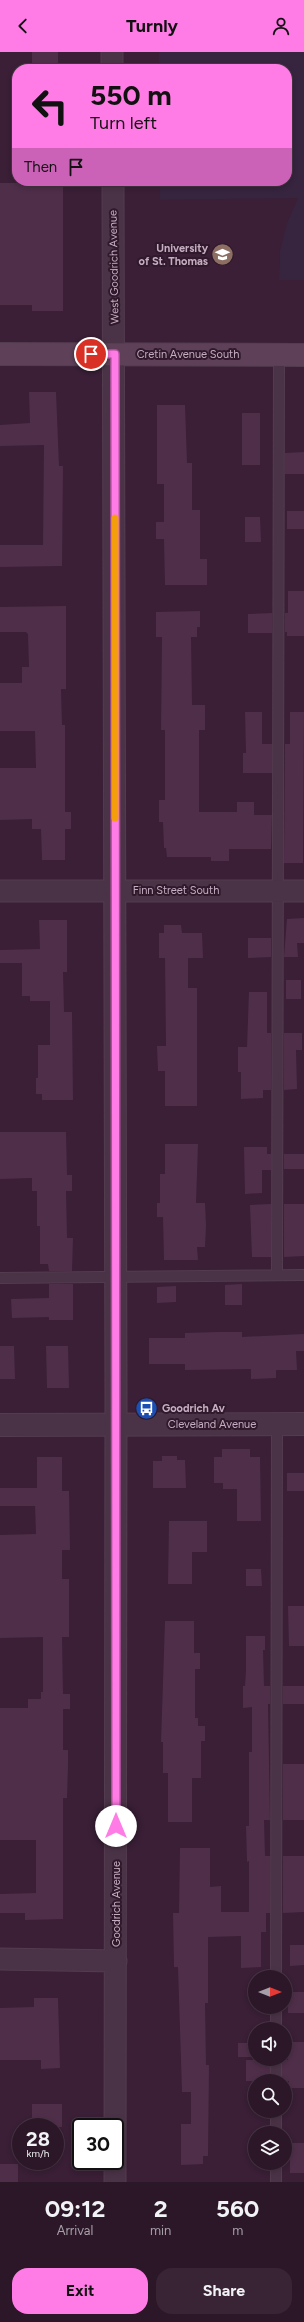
<!DOCTYPE html>
<html lang="en">
<head>
<meta charset="utf-8">
<style>
	:root { --surface:#2c1728; --page:#382434; --text:#f1f3f6; --muted:#a69fa8; --line:#483645; --accent:#ff7be5 }
	body { margin:0; font-family:Figtree,sans-serif; background:var(--page); color:var(--text); height:100vh; display:flex; flex-direction:column; font-size:15px; white-space:nowrap }
	* { box-sizing:border-box; margin:0 }
	p { font-size:13px; color:var(--muted) }
	.icon { flex:none; width:22px; height:22px; fill:none; stroke:currentColor; stroke-width:2; stroke-linecap:round; stroke-linejoin:round }
	.map { position:relative; height:2130px; overflow:hidden }
	.panel { display:flex; flex-direction:column; background:var(--surface); flex:1 }
	.panel>* { flex:none }
	.hud { position:absolute; left:12px; top:12px; width:280px; height:122px; border-radius:16px; box-shadow:0 2px 6px #0003,0 0 0 1px var(--line); background:#ff7be5; color:#111; overflow:hidden }
	.needle { width:26px; rotate:90deg }
	.tools { position:absolute; left:248px; top:1918px; display:grid; gap:8px }
	.tools a { display:grid; place-items:center; width:44px; height:44px; border-radius:50%; background:var(--surface); box-shadow:0 2px 6px #0003,0 0 0 1px var(--line); font-size:20px }
	.speed { position:absolute; left:12px; top:2066px; display:flex; gap:8px; font-size:20px; font-weight:700; text-align:center }
	.speed>* { display:grid; place-content:center; width:52px; height:52px; border-radius:50%; background:var(--surface); box-shadow:0 2px 6px #0003,0 0 0 1px var(--line); line-height:1 }
	.speed small { font-size:10px; font-weight:400 }
	.speed .limit { border:2px solid #111; border-radius:6px; background:#fff; color:#111 }
	.pin { position:absolute; display:grid; place-items:center; width:34px; height:34px; color:#fff; margin:-17px; border:2px solid #fff; border-radius:50%; box-shadow:0 1px 4px #0007 }
	.me { position:absolute; width:44px; margin:-22px; rotate:0deg; stroke-linejoin:round; filter:drop-shadow(0 0 3px #0008) }
	.turn { display:flex; align-items:center; gap:14px; height:84px; padding:0 12px; font-size:18px }
	.turn .icon { width:52px; height:52px; stroke-width:2.5 }
	.turn b { display:block; font-size:28px; line-height:34px }
	.then { display:flex; align-items:center; height:38px; padding:0 12px; background:#0003; gap:8px; font-size:15px }
	.eta { display:flex; justify-content:space-evenly; align-items:center; height:68px; text-align:center }
	.eta b { font-size:24px; font-weight:700; line-height:28px }
	.button { display:flex; gap:8px; margin-top:auto; padding:8px 12px }
	.button a { flex:1; height:46px; border-radius:16px; background:var(--accent); color:#111; font-size:16px; font-weight:700; line-height:46px; text-align:center }
	.button a+a { background:var(--page); color:var(--text) }
	header { display:flex; justify-content:space-between; align-items:center; height:52px; padding:0 12px; background:var(--accent); color:#111; font-size:18px; font-weight:700 }
	.map>svg:first-child { display:block }
</style>
</head>
<body>
<header><svg class="icon" aria-label="back" viewBox="0 0 24 24"><path d="M15 5l-7 7 7 7"/></svg>Turnly<svg class="icon" aria-label="person" viewBox="0 0 24 24"><circle cx="12" cy="8" r="4"/><path d="M4 21q1-7 8-7t8 7"/></svg></header>
<div class="map">
<svg width="304" height="2130" viewBox="0 0 304 2130">
	<rect width="100%" height="100%" fill="#3a1f36"/>
	<path fill="#37243f" d="M159 0H304V228H279L280 199 287 171 298 146 160 148V129H287V17H159Z"/>
	<path fill="#4f2e4a" d="M32 0H58V17H32Z
		M32 129H63V259H32V253H0V131H32Z
		M29 340H56L59 414H63L62 514 0 515V493H43L44 393 0 394V373L30 371Z
		M157 353H185L187 411H192V458H200V507H207V533H165L164 487H156V470H164V432H157Z
		M242 361H260V413H242Z
		M304 400V422H285V401Z
		M287 459H304V477H287Z
		M245 465H260L261 490H245Z
		M288 539H304V584H287V580H285V561H288Z
		M66 554V637H61L62 673H65V760H71V777H65V808H42L41 777H32V767L0 768V716H36L35 679H0V631H22V615H29L28 582 26 580H0V555Z
		M200 559V575H197V585H191L192 653H205V678H199V760H237V750H254V763H272L271 797H229V809H211V805H167L166 796H164L163 770H159V748H165V678H161L162 585H156V560Z
		M272 561V581H248V562Z
		M245 660H262V692H272V721H243V701H246Z
		M290 660H304L303 811H284L285 692H290Z
		M304 866V891H297L298 905H284L287 867Z
		M39 868H67V920H63L64 960H72L73 1048H42V1042H36V1026H38V993H50V949H30V944H22V911H0V898L40 897Z
		M164 873H181L182 881H202L203 906H188V936H197V1054H165V1019H158L157 994H166L165 906H159V881H164Z
		M248 886H271V905L248 906Z
		M286 928H301V947H286Z
		M249 940H267V981H271V1038H263V1046L241 1047V1020H238V995H247Z
		M284 981H302V998H296L297 1037 284 1038Z
		M0 1080H66L67 1123H72V1139H66L67 1186H73L72 1219H49L48 1212H40V1174H37V1139H32V1126L0 1127Z
		M165 1092H198L196 1151H205L206 1174 205 1195H197L198 1208H164L163 1165H157V1151H160V1122H165Z
		M244 1095H267V1102H271V1118H262V1141L245 1142Z
		M284 1102H304V1117H284Z
		M271 1152V1205H252L250 1153Z
		M284 1152H304V1204L284 1205Z
		M49 1232H73V1268H49V1265L12 1266 11 1247 49 1246Z
		M242 1232V1253H225V1233Z
		M176 1234V1250L157 1251V1235Z
		M219 1280H242V1285L304 1282V1299H296L297 1318H276V1326L251 1327V1317L185 1318V1312H149V1286H185V1281Z
		M0 1294H14L15 1327H0Z
		M46 1294H68L69 1336H47Z
		M222 1397H250V1405H260L261 1469H237V1437H223V1431H214V1405H222Z
		M162 1404H177V1408H185L186 1436H153V1409H162Z
		M37 1405H62V1439H69L70 1498H62V1527H69V1585H62L63 1642H70V1657H63V1698H68V1713L67 1746H63V1867L25 1868V1861H0V1842L36 1841V1788H0V1656H28V1647H41V1640H43V1585L0 1586V1483L36 1482 35 1454H0V1436H37Z
		M287 1421H304V1439H287Z
		M169 1469H207V1500H192V1532H168Z
		M246 1517H261L262 1534H246Z
		M288 1554H304V1594H289Z
		M165 1569H194V1601H200V1617H195V1666H198V1674H205V1689H201V1726H192V1770H168V1721H163V1690H161Z
		M246 1584H265V1598H263L264 1634H270V1652H268L270 1768H264L265 1804H270V1861H266V1880H261V1915L241 1916V1884L208 1885V1951H205L206 2013H209L208 2104H203V2112L181 2113V2072H191V2040H182L178 1915H174L173 1861H179L180 1796H210V1835L221 1834V1860H249V1809L247 1810 246 1774H249V1700H252V1655L243 1656V1634H245L246 1618Z
		M283 1634H304V1652H283Z
		M283 1712H304V1768H283Z
		M283 1804H304V1860L283 1861Z
		M290 1893H304V1913L290 1914Z
		M288 1940H304V1961H288Z
		M34 1946H58L60 2016 41 2017V2008H0V1956L34 1955Z
		M288 1990H304V2036H289V2029H282V2008H288Z
		M238 1991H255V2005H238Z
		M246 2008H270V2029H246Z
		M32 2052H62V2075H43V2068H32Z
		M290 2091H304V2121H290Z
		M0 2112H18V2130H0Z"/>
	<g fill="none" stroke-linecap="round" stroke-linejoin="round">
		<defs>
			<path id="service" d="M277 1223 279 303
				M0 1226 304 1223
				M276 1925 277 1372
				M276 1977V1955
				M276 2029V2007
				M276 2081V2059
				M276 2130V2111"/>
			<path id="minor" d="M112 0V17
				M113 129 116 1346 115 2130
				M0 839H304
				M0 1907 116 1909"/>
			<path id="tertiary" d="M0 1373 304 1372"/>
			<path id="secondary" d="M0 302 304 303"/>
		</defs>
		<use href="#service" stroke="#543c4f" stroke-width="12"/>
		<use href="#minor" stroke="#543c4f" stroke-width="23"/>
		<use href="#tertiary" stroke="#543c4f" stroke-width="24"/>
		<use href="#secondary" stroke="#543c4f" stroke-width="24"/>
		<use href="#service" stroke="#4b3347" stroke-width="10"/>
		<use href="#minor" stroke="#4b3347" stroke-width="21"/>
		<use href="#tertiary" stroke="#4b3347" stroke-width="22"/>
		<use href="#secondary" stroke="#5e4158" stroke-width="22"/>
	</g>
	<g fill="none" stroke-linecap="round" stroke-linejoin="round">
		<defs>
			<path id="route" d="M91 302H115L116 1774"/>
		</defs>
		<use href="#route" stroke="#a65095" stroke-width="10"/>
		<use href="#route" stroke="#ff7be5" stroke-width="7"/>
		<path stroke="#f59e0b" stroke-width="7" d="M115 466V766"/>
	</g>
	<defs>
		<symbol id="university-disc" viewBox="-11 -11 22 22"><circle r="9.5" fill="#8d6e63" stroke="#2f192b"/><path d="M0-5L7-2L0 1L-7-2ZM-4 1L0 2.5L4 1V4Q0 6-4 4Z" fill="#fff"/></symbol>
		<symbol id="bus-disc" viewBox="-11 -11 22 22"><circle r="9.5" fill="#1a4fb4" stroke="#2f192b"/><path d="M-5-6H5V4H4V6H2V4H-2V6H-4V4H-5ZM-3.5-4V0h7V-4ZM-3.5 1.2v1.5H-2V1.2ZM2 1.2v1.5H3.5V1.2Z" fill="#fff"/></symbol>
	</defs>
	<g fill-rule="evenodd">
		<use href="#university-disc" x="210" y="190" width="25" height="25"/>
		<use href="#bus-disc" x="134" y="1344" width="25" height="25"/>
	</g>
	<g text-anchor="middle" dominant-baseline="central" stroke-width="4" stroke-linejoin="round" paint-order="stroke">
		<g font-size="11" font-weight="bold" fill="#c7adc2" stroke="#2f192b" text-anchor="end">
			<text x="208" y="196">University<tspan x="208" dy="13">of St. Thomas</tspan></text>
			<text x="162" y="1356" text-anchor="start">Goodrich Av</text>
		</g>
		<g font-size="11" fill="#c7adc2" stroke="#2f192b">
			<text transform="translate(114 215) rotate(-91)">West Goodrich Avenue</text>
			<text x="188" y="302">Cretin Avenue South</text>
			<text x="176" y="838">Finn Street South</text>
			<text x="212" y="1372">Cleveland Avenue</text>
			<text transform="translate(116 1852) rotate(-90)">Goodrich Avenue</text>
		</g>
	</g>
</svg>
<div class="tools">
<a><svg class="needle" viewBox="-14 -14 28 28"><path d="M0-13l5 13h-10z" fill="#e53935"/><path d="M0 13l5-13h-10z" fill="#a69fa8"/></svg></a>
<a><svg class="icon" aria-label="sound" viewBox="0 0 24 24"><path d="M4 9h4l5-4v14l-5-4H4zM17 9q2 3 0 6"/></svg></a>
<a><svg class="icon" aria-label="search" viewBox="0 0 24 24"><circle cx="10" cy="10" r="6"/><path d="M15 15l6 6"/></svg></a>
<a><svg class="icon" aria-label="layers" viewBox="0 0 24 24"><path d="M12 4l9 5-9 5-9-5zM3 14l9 5 9-5"/></svg></a>
</div>
<div class="speed"><div>28<small>km/h</small></div><div class="limit">30</div></div>
<div class="pin" style="left:91px;top:302px;background:#d93025"><svg class="icon" aria-label="arrive" viewBox="0 0 24 24"><path d="M6 21V4h12l-3 4 3 4H6"/></svg></div>
<svg class="me" style="left:116px;top:1774px" viewBox="-20 -20 40 40"><circle r="19" fill="#fff"/><path d="M0-13L10 11 0 6-10 11z" fill="#ff7be5"/></svg>
<div class="hud">
<div class="turn"><svg class="icon" aria-label="left" viewBox="0 0 24 24"><path d="M17 20v-9H6M10 6l-5 5 5 5"/></svg><div><b>550 m</b>Turn left</div></div>
<div class="then">Then<svg class="icon" aria-label="arrive" viewBox="0 0 24 24"><path d="M6 21V4h12l-3 4 3 4H6"/></svg></div>
</div>
</div>
<section class="panel">
<div class="eta">
<div><b>09:12</b><p>Arrival</p></div>
<div><b>2</b><p>min</p></div>
<div><b>560</b><p>m</p></div>
</div>
<div class="button"><a>Exit</a><a>Share</a></div>
</section>
</body>
</html>
